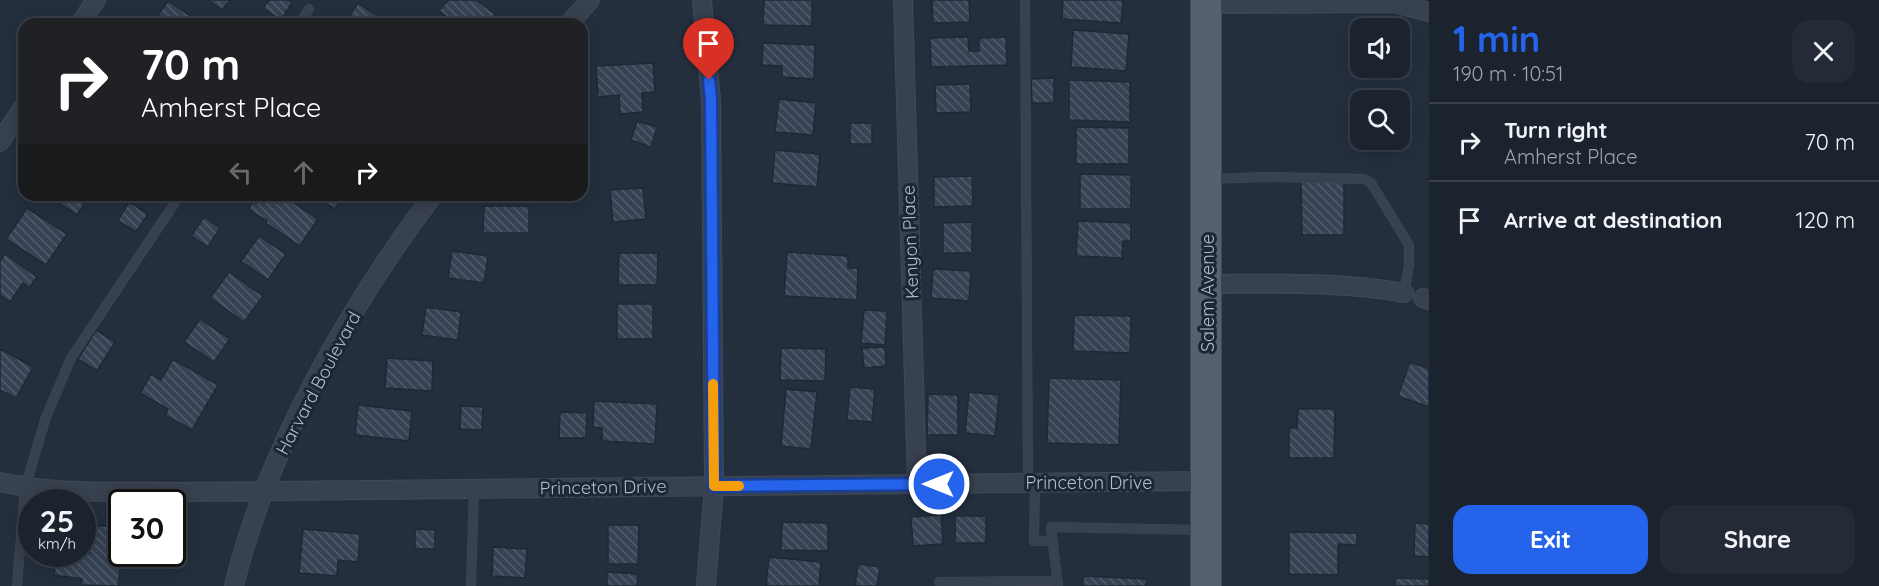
<!DOCTYPE html>
<html lang="en">
<head>
<meta charset="utf-8">
<style>
	:root { --surface:#1b232e; --page:#242b36; --text:#f1f3f6; --muted:#a0a4aa; --line:#39404a; --accent:#2563eb }
	body { margin:0; font-family:Quicksand,sans-serif; background:var(--page); color:var(--text); height:100vh; display:flex; flex-direction:column; font-size:22px; white-space:nowrap }
	* { box-sizing:border-box; margin:0 }
	p { font-size:20px; color:var(--muted) }
	.icon { flex:none; width:33px; height:33px; fill:none; stroke:currentColor; stroke-width:2; stroke-linecap:round; stroke-linejoin:round }
	.map { position:relative; flex:1; overflow:hidden }
	.panel { display:flex; flex-direction:column; background:var(--surface); width:450px }
	.panel>* { flex:none }
	.banner { position:absolute; left:18px; top:18px; width:570px; height:183px; border-radius:18px; box-shadow:0 3px 15px #0003,0 0 0 2px var(--line); background:#202124; color:#fff; overflow:hidden }
	.tools { position:absolute; left:1350px; top:18px; display:grid; gap:12px }
	.tools a { display:grid; place-items:center; width:60px; height:60px; border-radius:12px; background:var(--surface); box-shadow:0 3px 15px #0003,0 0 0 2px var(--line); font-size:30px }
	.speed { position:absolute; left:18px; top:489px; display:flex; gap:12px; font-size:30px; font-weight:700; text-align:center }
	.speed>* { display:grid; place-content:center; width:78px; height:78px; border-radius:50%; background:var(--surface); box-shadow:0 3px 15px #0003,0 0 0 2px var(--line); line-height:1 }
	.speed small { font-size:15px; font-weight:400 }
	.speed .limit { border:3px solid #111; border-radius:9px; background:#fff; color:#111 }
	.pin { position:absolute; display:grid; place-items:center; width:51px; height:51px; color:#fff; margin:-62px -26px; border-radius:50% 50% 50% 0; rotate:-45deg; box-shadow:0 0 6px #0007 }
	.pin .icon { rotate:45deg }
	.me { position:absolute; width:66px; margin:-33px; rotate:270deg; stroke-linejoin:round; filter:drop-shadow(0 0 4px #0008) }
	.turn { display:flex; align-items:center; gap:21px; height:126px; padding:0 24px; font-size:27px }
	.turn .icon { width:78px; height:78px; stroke-width:2.5 }
	.turn b { display:block; font-size:42px; line-height:51px }
	.lanes { display:flex; align-items:center; height:57px; padding:0 24px; background:#0003; justify-content:center; gap:30px; direction:ltr }
	.lanes .off { opacity:.35 }
	.round { display:grid; place-items:center; flex:none; width:63px; height:63px; border-radius:18px; background:var(--page) }
	.summary { display:flex; align-items:center; justify-content:space-between; height:102px; padding:0 24px }
	h1 { font-size:36px; font-weight:800; line-height:45px; color:var(--accent) }
	.button { display:flex; gap:12px; margin-top:auto; padding:12px 24px }
	.button a { flex:1; height:69px; border-radius:18px; background:var(--accent); color:#fff; font-size:24px; font-weight:800; line-height:69px; text-align:center }
	.button a+a { background:var(--page); color:var(--text) }
	ul { padding:0; list-style:none }
	li { display:flex; align-items:center; gap:18px; height:78px; padding:0 24px; border-top:2px solid var(--line) }
	li div { flex:1 }
	li b { display:block; font-size:22px }
	li em { font-style:normal }
	main { display:flex; flex:1; min-height:0 }
	.map>svg:first-child { display:block }
</style>
</head>
<body>
<main>
<div class="map">
<svg width="1429" height="586" viewBox="0 0 1429 586">
	<defs>
		<pattern id="building-back-hatch" width="6" height="6" patternUnits="userSpaceOnUse" patternTransform="scale(1.5)"><rect width="6" height="6" fill="#364354"/><path d="M-1 5l2 2M0 0l6 6M5-1l2 2" fill="none" stroke="#515c6b"/></pattern>
	</defs>
	<rect width="100%" height="100%" fill="#242f3e"/>
	<path fill="url(#building-back-hatch)" stroke="#1f2835" stroke-width="1.5" d="M208 0H230L222 10Z
		M269 0H288L292 3 281 20 263 8Z
		M448 0H476L495 14 488 24 480 22 478 24H457L439 11Z
		M764 0H812V26L763 25Z
		M932 0H969L970 22 933 23Z
		M1063 0H1123L1121 23 1062 19Z
		M168 1 202 24H159L163 18 158 15Z
		M358 3 380 18 376 24H353L347 20Z
		M1073 30 1129 34 1126 71 1071 67Z
		M968 37 969 51H979V38L1006 37 1007 65 931 67 930 38Z
		M763 43 815 45 814 79 782 77V66L762 65Z
		M653 63 655 92 642 93 643 112 620 114 619 95 598 97 596 66Z
		M1054 78V103H1032L1031 79Z
		M1069 80 1130 82V122L1069 120Z
		M970 84 971 112 936 113 935 85Z
		M779 99 816 103 813 135 775 132Z
		M637 121 657 127 651 147 631 140Z
		M850 123H872V144H850Z
		M1076 127 1129 128V164H1076Z
		M775 150 820 154 817 187 772 183Z
		M1080 174 1131 175V209H1080Z
		M972 176 973 206 934 207V177Z
		M1301 182H1344V235H1302Z
		M643 188 646 219 613 222 610 190Z
		M46 195H90L77 215Z
		M262 195 276 203 282 195 318 219 300 246 266 223 267 221 248 209 253 202 256 204Z
		M315 195H344L335 209Z
		M129 202 148 214 136 232 118 220Z
		M484 206H529V233H483Z
		M27 208 67 234 46 265 6 239Z
		M204 217 220 228 208 247 191 236Z
		M1078 221 1131 223V241H1123L1122 258 1076 256Z
		M972 222V253H943V223Z
		M259 236 286 254 268 280 241 261Z
		M452 251 488 256 484 283 448 278Z
		M787 252 848 256V268H858L857 300 784 296Z
		M619 253H658L657 285H618Z
		M5 254 37 277 29 288 23 283 10 302 0 295V261Z
		M933 269 971 271 969 301 931 298Z
		M229 272 263 296 244 322 210 298Z
		M617 304H653V339H617Z
		M426 307 461 312 458 340 422 335Z
		M864 310 887 311 885 345 861 343Z
		M1074 315 1131 316 1130 353 1073 351Z
		M200 319 230 339 214 362 184 342Z
		M96 330 115 342 97 371 78 359Z
		M885 347 886 366 864 368 862 348Z
		M781 348 826 349 825 381 780 380Z
		M0 349 33 367 16 398 0 390Z
		M387 358 433 361 432 391 385 388Z
		M173 359 218 385 192 430 165 415 168 409 140 393 151 374 161 380Z
		M1410 362 1429 369V407L1398 396Z
		M1049 378 1121 380 1119 445 1047 443Z
		M850 387 875 389 872 422 847 420Z
		M786 389 817 392 811 449 781 446Z
		M969 392 999 395 995 436 965 433Z
		M928 394 958 395V435H927Z
		M594 401 657 404 655 444 602 441V428L593 427Z
		M358 405 412 411 409 441 355 435Z
		M461 406 483 407 482 430 460 429Z
		M1298 409H1335L1334 458H1289V428H1297Z
		M560 412 587 413 586 438H559Z
		M941 515 943 544 913 546 911 517Z
		M955 516H986V543H955Z
		M782 522 828 523V551L781 550Z
		M1415 523 1429 524V557L1414 556Z
		M94 525 122 528V554L118 586 81 585 82 579 54 575 57 554 90 553Z
		M608 525H639L638 564H608Z
		M303 529 360 534 358 562 338 560 337 576 299 573Z
		M415 529 435 530V549H415Z
		M1289 532 1357 533V545L1338 544V575L1289 574Z
		M493 547 527 549 525 578 492 576Z
		M769 557 821 562 819 586H766Z
		M858 564 880 567 877 586H855Z
		M607 572 638 574 637 586H607Z
		M1083 576 1147 579 1146 586H1083Z
		M1395 578 1429 579V586H1395Z"/>
	<g fill="none" stroke-linecap="round" stroke-linejoin="round">
		<defs>
			<path id="lane" d="M1025 0 1028 483
				M299 24 309 9
				M1210 179 1264 177 1364 179 1371 183 1409 245V265L1404 293
				M1035 483 1034 541H1053
				M939 582 1058 581
				M17 586 25 488 46 417 71 358 180 195
				M471 586 474 488
				M1058 586 1051 527 1203 530"/>
			<path id="street" d="M702 0 711 100 714 486 706 586
				M903 0 917 484
				M1206 4 1394 3 1429 12
				M80 24 96 0
				M569 24 590 0
				M0 142 24 106
				M1208 284C1274 284 1339 281 1404 293
				M1423 298 1429 300
				M0 482C59 495 121 491 181 492L1206 481
				M234 586C267 449 349 307 433 195"/>
			<path id="primary" d="M1206 0V586"/>
		</defs>
		<use href="#lane" stroke="#414a57" stroke-width="10"/>
		<use href="#street" stroke="#414a57" stroke-width="20"/>
		<use href="#primary" stroke="#414a57" stroke-width="32"/>
		<use href="#lane" stroke="#38414e" stroke-width="9"/>
		<use href="#street" stroke="#38414e" stroke-width="18"/>
		<use href="#primary" stroke="#56606e" stroke-width="30"/>
	</g>
	<g fill="none" stroke-linecap="round" stroke-linejoin="round">
		<defs>
			<path id="route" d="M709 80 711 100 714 486 939 484"/>
		</defs>
		<use href="#route" stroke="#184099" stroke-width="15"/>
		<use href="#route" stroke="#2563eb" stroke-width="10"/>
		<path stroke="#f59e0b" stroke-width="10" d="M713 384 714 486H739"/>
	</g>
	<g text-anchor="middle" dominant-baseline="central" stroke-width="6" stroke-linejoin="round" paint-order="stroke">
		<g font-size="18" fill="#b4bcc9" stroke="#1d2633">
			<text transform="translate(910 242) rotate(-92)">Kenyon Place</text>
			<text transform="translate(1207 293) rotate(-90)">Salem Avenue</text>
			<text transform="translate(318 383) rotate(-62)">Harvard Boulevard</text>
			<text x="1089" y="482">Princeton Drive</text>
			<text transform="translate(603 487) rotate(-1)">Princeton Drive</text>
		</g>
	</g>
</svg>
<div class="tools">
<a><svg class="icon" aria-label="sound" viewBox="0 0 24 24"><path d="M4 9h4l5-4v14l-5-4H4zM17 9q2 3 0 6"/></svg></a>
<a><svg class="icon" aria-label="search" viewBox="0 0 24 24"><circle cx="10" cy="10" r="6"/><path d="M15 15l6 6"/></svg></a>
</div>
<div class="speed"><div>25<small>km/h</small></div><div class="limit">30</div></div>
<div class="pin" style="left:709px;top:80px;background:#d93025"><svg class="icon" aria-label="arrive" viewBox="0 0 24 24"><path d="M6 21V4h12l-3 4 3 4H6"/></svg></div>
<svg class="me" style="left:939px;top:484px" viewBox="-20 -20 40 40"><circle r="17" fill="#2563eb" stroke="#fff" stroke-width="3"/><path d="M0-11L8 9 0 5-8 9z" fill="#fff"/></svg>
<div class="banner">
<div class="turn"><svg class="icon" aria-label="right" viewBox="0 0 24 24"><path d="M7 20v-9h11M14 6l5 5-5 5"/></svg><div><b>70 m</b>Amherst Place</div></div>
<div class="lanes"><svg class="icon off" aria-label="left" viewBox="0 0 24 24"><path d="M17 20v-9H6M10 6l-5 5 5 5"/></svg><svg class="icon off" aria-label="ahead" viewBox="0 0 24 24"><path d="M12 20V5M6 11l6-6 6 6"/></svg><svg class="icon" aria-label="right" viewBox="0 0 24 24"><path d="M7 20v-9h11M14 6l5 5-5 5"/></svg></div>
</div>
</div>
<section class="panel">
<div class="summary"><div><h1>1 min</h1><p>190 m · 10:51</p></div><a class="round"><svg class="icon" aria-label="close" viewBox="0 0 24 24"><path d="M6 6l12 12M18 6L6 18"/></svg></a></div>
<ul>
<li><svg class="icon" aria-label="right" viewBox="0 0 24 24"><path d="M7 20v-9h11M14 6l5 5-5 5"/></svg><div><b>Turn right</b><p>Amherst Place</p></div><em>70 m</em></li>
<li><svg class="icon" aria-label="arrive" viewBox="0 0 24 24"><path d="M6 21V4h12l-3 4 3 4H6"/></svg><div><b>Arrive at destination</b></div><em>120 m</em></li>
</ul>
<div class="button"><a>Exit</a><a>Share</a></div>
</section>
</main>
</body>
</html>
